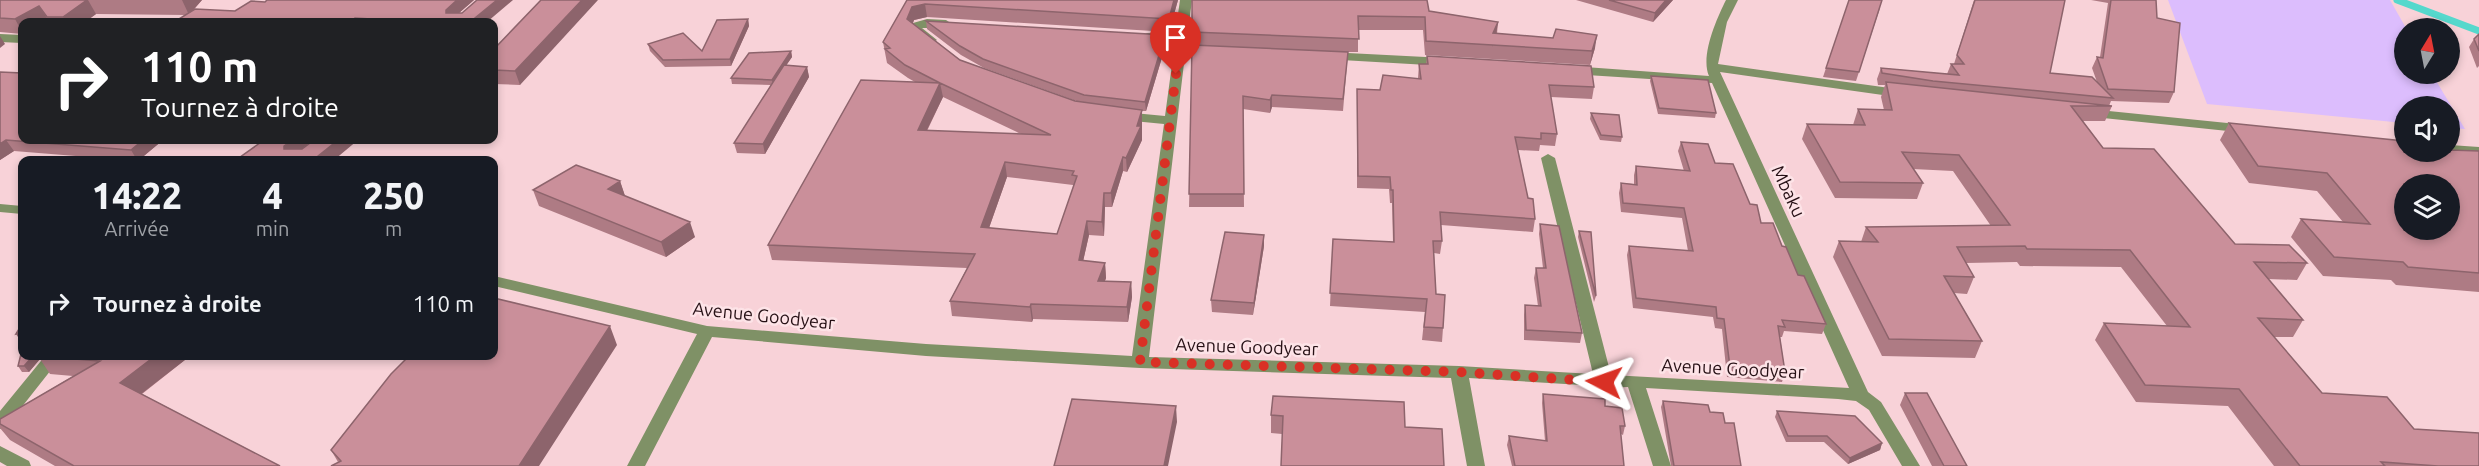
<!DOCTYPE html>
<html lang="fr">
<head>
<meta charset="utf-8">
<style>
	:root { --surface:#171b24; --page:#20242c; --text:#f1f3f6; --muted:#9ea1a6 }
	body { margin:0; font-family:Ubuntu,sans-serif; background:var(--page); color:var(--text); height:100vh; display:flex; flex-direction:column; font-size:22px; white-space:nowrap }
	* { box-sizing:border-box; margin:0 }
	p { font-size:20px; color:var(--muted) }
	.icon { flex:none; width:33px; height:33px; fill:none; stroke:currentColor; stroke-width:2; stroke-linecap:round; stroke-linejoin:round }
	.map { position:relative; flex:1; overflow:hidden }
	.side { position:absolute; left:18px; top:156px; width:480px; height:204px; display:flex; flex-direction:column; background:var(--surface); border-radius:12px; box-shadow:0 3px 9px #0003 }
	.side>* { flex:none }
	.hud { position:absolute; left:18px; top:18px; width:480px; height:126px; border-radius:12px; box-shadow:0 3px 9px #0003; background:#202124; color:#fff; overflow:hidden }
	.needle { width:39px; rotate:10deg }
	.tools { position:absolute; left:2394px; top:18px; display:grid; gap:12px }
	.tools a { display:grid; place-items:center; width:66px; height:66px; border-radius:50%; background:var(--surface); box-shadow:0 3px 9px #0003; font-size:30px }
	.pin { position:absolute; display:grid; place-items:center; width:51px; height:51px; color:#fff; margin:-62px -26px; border-radius:50% 50% 50% 0; rotate:-45deg; box-shadow:0 0 6px #0007 }
	.pin .icon { rotate:45deg }
	.me { position:absolute; width:66px; margin:-33px; rotate:274deg; stroke-linejoin:round; filter:drop-shadow(0 0 4px #0008) }
	.turn { display:flex; align-items:center; gap:21px; height:126px; padding:0 24px; font-size:27px }
	.turn .icon { width:78px; height:78px; stroke-width:2.5 }
	.turn b { display:block; font-size:42px; line-height:51px }
	.eta { display:flex; justify-content:space-evenly; align-items:center; height:102px; text-align:center }
	.eta b { font-size:36px; font-weight:800; line-height:42px }
	ul { padding:0; list-style:none }
	li { display:flex; align-items:center; gap:18px; height:90px; padding:0 24px }
	li div { flex:1 }
	li b { display:block; font-size:22px }
	li em { font-style:normal }
	.map>svg:first-child { display:block }
</style>
</head>
<body>
<div class="map">
<svg width="2479" height="466" viewBox="0 0 2479 466">
	<rect width="100%" height="100%" fill="#f8d2d8"/>
	<path fill="#dcbdfd" d="M2168 0H2390L2406 28 2404 74H2432L2465 129 2450 128V106H2404V123L2207 104Z"/>
	<g fill="none" stroke-linecap="round" stroke-linejoin="round">
		<path stroke="#56d8cc" stroke-width="7" d="M2397 0 2479 31"/>
		<path fill="#7f9166" fill-rule="evenodd" d="M1180 0H1192L1186 47H1211L1217 51 1211 55H1185L1149 357 1459 366 1593 374 1541 158 1548 154 1555 158 1611 375 1849 388 1712 83 1571 74 1565 70 1571 66 1709 76C1700 56 1717 18 1726 0H1738L1727 22 1718 64 1904 90 1910 94 1904 98 1720 72 1868 392 1881 402 1920 466H1902L1869 410 1856 401 1838 399 1646 388 1671 466H1653L1628 387 1604 388 1598 386 1469 378 1485 466H1467L1451 378 1140 368 926 356 712 337 645 466H627L697 334 494 286V276L707 326 926 344 1132 356 1164 124 1123 120 1116 116 1123 112 1165 116 1175 42 1147 41 1141 37 1147 33 1175 35Z
			M927 19 946 20 952 24 946 28H922L937 40 931 44 910 30 913 23Z
			M0 34 22 35V43L0 42Z
			M1328 52 1445 58 1451 62 1445 66 1324 59V53Z
			M2089 109 2247 125 2254 129 2247 133 2084 116 2082 113Z
			M2450 145 2479 147V155L2445 152H2450Z
			M0 204 22 206V214L0 212Z
			M45 356H62L6 427 0 429V411Z
			M0 446 29 461 31 466H7L0 462Z"/>
	</g>
	<path fill="#ae7b84" fill-rule="evenodd" d="M0 0H202L194 9 235 11 265 2 267 0H474L459 13 487 22H174L186 15 96 14 85 22H49L48 20 22 22V34L0 32Z
		M541 0 520 85 494 84V49Z
		M907 0H1178L1169 32 927 17 914 20 913 23 960 60 1075 101 1079 102 984 68 961 55 927 29 926 21 1166 44 1146 111H1142V140L1127 172 1123 171 1112 207H1105L1104 236 1089 235 1083 261 1105 263 1106 278 1105 281 1131 282 1132 297 1128 322 1033 319 1032 322 952 316 950 301 967 268 772 260 768 245 915 82 908 78 887 63 883 42ZM943 97 1021 134 927 131ZM1007 177 1073 185V188L1057 234 989 228Z
		M1192 0 1429 11 1498 22 1497 34 1595 48 1590 65 1425 55 1423 30H1358V52H1348L1343 111 1272 107 1270 113 1243 109 1244 207H1189L1193 45Z
		M1576 0H1673L1653 22Z
		M1974 0 2050 73 2097 82 2092 68 2097 57H2100L2108 3 2091 0H2156L2157 18 2174 92 2169 103 2111 101 2109 106H2112L2105 121H2083L2103 148 2235 244 2307 263 2297 280 2268 279 2303 320 2293 337H2274L2322 393 2414 429 2479 466H2274L2228 406 2136 402 2095 340 2104 323 2167 326 2121 267 2020 266 2017 262 1966 263 1974 277 1967 294 1954 293 1982 341 1975 358 1882 356 1833 257 1839 241 1861 242 1866 227 1991 226 1953 171 1913 169 1923 183 1917 199 1835 198 1802 139 1807 124 1853 125 1858 109 1884 110 1881 97 1885 85H1878L1877 79 1881 68 1947 74 1951 64H1954Z
		M1880 8 1856 81 1823 77 1826 68Z
		M748 19 749 26 731 66 665 67 650 51 648 44 702 51Z
		M2479 34V66L2477 68 2469 47 2474 39Z
		M791 51 792 57 786 65 807 67 809 77 765 154 737 153 734 143 771 85 732 84 731 78Z
		M1427 56 1594 87 1592 99 1551 97 1557 134 1555 146 1540 145 1539 151 1518 150 1528 198 1535 219 1533 232 1441 225 1442 241 1440 254 1434 253 1436 294 1443 328 1442 342 1422 340 1425 312 1330 306 1333 239 1393 242 1392 203H1390L1389 189 1357 188V89L1380 90 1418 78 1419 64H1426Z
		M0 72 22 140H163L139 160H125L14 151 0 160Z
		M1651 76 1716 113 1715 118 1658 114 1650 81Z
		M1591 113 1622 137 1621 142 1600 140 1590 119Z
		M2229 123 2404 152 2479 151V292L2396 285 2391 280 2323 276 2291 237 2301 219 2343 222 2317 191 2249 183 2220 140Z
		M1681 142 1715 163 1750 204 1761 223 1782 246 1826 324 1822 334 1784 331 1782 337H1780L1785 372 1782 382 1727 377 1722 329 1715 328 1713 317 1633 308 1627 255 1629 246 1688 251 1682 218 1621 212 1619 193 1621 183 1634 184V175L1636 166 1684 171 1678 151Z
		M620 181 625 196 695 237 666 257 539 206 533 190Z
		M1540 224 1582 333 1580 343 1524 340V315L1525 305 1538 306 1534 278 1536 268H1543L1539 234Z
		M1579 231 1596 296 1594 302 1578 237Z
		M1264 246 1253 315 1212 312 1211 300Z
		M617 345 338 462 331 450Z
		M22 356H190L142 394 280 466H55L10 440 0 428V419L73 376 50 374 40 359 29 372H22L18 366Z
		M1905 393 1967 466H1932L1900 405Z
		M1543 394 1605 406 1625 426 1623 435 1621 434 1624 466H1512L1507 445 1509 436 1545 441 1542 403Z
		M1663 401 1710 412 1725 423 1741 466H1671L1661 407Z
		M1777 411 1882 443 1880 450 1848 464 1824 442H1786L1775 417Z
		M1271 415 1405 427 1282 434 1271 433Z"/>
	<path fill="#8d646c" d="M87 0H88L96 14 85 22H66L63 17Z
		M182 0H202L189 15Z
		M457 0H474L451 20 446 13V10Z
		M497 0H513L487 22H470Z
		M582 0H598L520 85 515 71Z
		M1174 0H1178L1169 32V19Z
		M1666 0H1673L1653 22 1655 13Z
		M925 4 927 17 914 20 909 32 907 19 912 7Z
		M39 6 48 20 44 22H22V32L15 19Z
		M355 18 357 22H349Z
		M748 19 749 26 731 66 730 59Z
		M1498 22 1496 35 1492 47 1493 33Z
		M1165 35 1166 44 1146 111 1145 102Z
		M1597 35 1595 48 1590 65 1592 51Z
		M0 36 5 44 0 48Z
		M791 51 792 57 773 85 772 80Z
		M807 67 809 77 765 154 763 144Z
		M940 83 943 97 920 144 918 130Z
		M1272 95V107L1270 113V100Z
		M1142 110V140L1127 172 1126 158Z
		M6 140 14 151 0 160V144Z
		M143 140H163L139 160H137L131 150Z
		M292 140H313L291 158 284 149V146Z
		M338 140H358L334 160H313Z
		M1123 157V171L1112 207 1111 193Z
		M1005 162 1007 177 984 242 981 227Z
		M620 181 625 196 608 189Z
		M1104 193 1105 207 1104 236 1102 222Z
		M1087 221 1089 235 1080 275 1079 260Z
		M690 222 695 237 666 257 661 242Z
		M1264 235V246L1253 315 1254 303Z
		M1105 263 1106 278 1099 296 1098 281Z
		M1131 282 1132 297 1128 322 1127 307Z
		M1031 304 1033 319 1032 322 1030 307Z
		M610 326 617 345 539 466H519Z
		M22 332V339L20 340 16 334Z
		M33 356H43H37L40 359 29 372 24 366Z
		M155 356H190L132 401 120 383Z
		M1176 406 1177 422 1168 466H1164Z
		M1882 443 1880 450 1848 464 1850 458Z"/>
	<path fill="#ca8f9a" stroke="#8d646c" stroke-width="1.5" fill-rule="evenodd" d="M0 0H87L63 17H47L39 6 15 19 0 18Z
		M267 0H457L446 10V13H462L477 0H497L470 22H404L406 21 355 18 349 22H174L195 9 235 11 251 1 265 2Z
		M541 0H582L515 71 494 70V49Z
		M907 0H1174L1169 19 925 4 912 7 907 19 960 60 1075 101 1142 110 1137 126H1141L1126 158 1123 157 1111 193H1104L1102 222 1087 221 1079 260 1105 263 1098 281 1131 282 1127 307 1031 304 1030 307 950 301 975 254 768 245 861 80 940 83 905 65 885 49 890 48 883 42ZM940 83 1051 135 918 130ZM1005 162 1074 171 1072 175 1077 176 1057 234 981 227Z
		M1192 0H1427L1429 11 1498 22 1493 33 1553 38 1556 29 1597 35 1592 51 1426 41 1425 17 1358 16 1359 39 1192 32Z
		M1609 0H1666L1655 13Z
		M1849 0H1882L1859 72 1826 68Z
		M1975 0H2065L2050 73 2092 77 2113 98 1933 81 1882 73 1881 68 1959 75 1951 64H1964L1957 55Z
		M2111 0H2156L2157 18 2180 23 2174 92 2108 89 2097 57 2103 58Z
		M748 19 730 59 663 60 648 44 683 33 702 51 717 20Z
		M926 21 1165 35 1145 102 1084 95 983 59 960 46Z
		M2479 34V51L2474 39Z
		M1192 45 1348 52 1343 99 1272 95 1270 100 1243 96 1244 194H1189Z
		M791 51 772 80 731 78 749 53Z
		M1427 56 1591 66 1594 87 1549 85 1557 134 1541 133V139L1515 137 1528 198 1533 199 1535 219 1440 212 1442 241H1433L1436 294 1445 295 1443 328 1424 327 1427 299 1330 293 1333 239 1394 242 1393 190H1391L1390 177 1358 176 1357 89 1380 90 1383 75 1421 79 1419 64H1428Z
		M784 65 807 67 763 144 734 143Z
		M0 72 22 73V140H143L131 150 6 140 0 144Z
		M1651 76 1708 80 1716 113 1659 108Z
		M1886 82 2112 106H2071L2103 148 2154 149 2235 244 2289 245 2307 263 2254 262 2303 320 2258 318 2322 393 2387 397 2414 429 2479 433V466H2438L2381 462 2385 466H2300L2239 389 2145 385 2104 323 2190 327 2130 250 2027 249 2025 246 1957 247 1974 277 1944 276 1982 341 1889 339 1839 241 1878 242 1866 227 2010 225 1959 155 1902 152 1923 183 1840 182 1807 124 1865 125 1858 109 1892 110Z
		M1591 113 1619 115 1622 137 1601 135Z
		M2229 123 2404 141V152H2450V150L2479 151V273L2408 267 2403 262 2334 257 2301 219 2370 224 2327 173 2258 166ZM2404 184H2450V230H2404Z
		M264 140H292L284 146V149H302L314 140H338L313 160H236Z
		M1681 142 1708 144 1715 163 1733 164 1750 204 1757 205 1761 223H1773L1782 246 1786 247 1798 275 1804 276 1826 324 1782 320 1785 327 1778 326 1785 372 1730 367 1724 319 1717 318 1716 307 1636 298 1629 246 1693 251 1684 208 1623 203 1621 183 1637 185 1636 166 1690 171Z
		M576 165 620 181 608 189 690 222 661 242 533 190Z
		M1540 224 1559 226 1582 333 1526 330 1525 305 1541 306 1536 268H1546Z
		M1579 231 1591 232 1596 296Z
		M1225 232 1264 235 1254 303 1211 300Z
		M494 298 610 326 519 466H331L341 461 331 450 391 374 409 356H494Z
		M22 324V332L16 334Z
		M22 350V356H33L24 366H18Z
		M37 356H155L120 383 280 466H74L0 424V419L100 361Z
		M1905 393H1927L1967 466H1944Z
		M1543 394 1605 399V406L1622 408 1625 426H1620L1624 466H1515L1509 436 1547 441Z
		M1273 396 1404 402 1405 427 1442 429 1444 466H1281L1283 416 1271 415Z
		M1072 399 1176 406 1164 466H1054Z
		M1663 401 1708 405 1710 412 1723 413 1725 423H1734L1741 466H1674Z
		M1777 411 1855 416 1882 443 1850 458 1827 436H1788Z"/>
	<g fill="none" stroke-linecap="round" stroke-linejoin="round">
		<path stroke="#d93025" stroke-width="10" stroke-dasharray="0 18" d="M1176 74 1140 362 1459 372 1604 382"/>
	</g>
	<g text-anchor="middle" dominant-baseline="central" stroke-width="5" stroke-linejoin="round" paint-order="stroke">
		<g font-size="18" fill="#261015" stroke="#fde3e7">
			<text transform="translate(1789 191) rotate(65)">Mbaku</text>
			<text transform="translate(764 315) rotate(6)">Avenue Goodyear</text>
			<text transform="translate(1247 346) rotate(2)">Avenue Goodyear</text>
			<text transform="translate(1733 368) rotate(3)">Avenue Goodyear</text>
		</g>
	</g>
</svg>
<div class="tools">
<a><svg class="needle" viewBox="-14 -14 28 28"><path d="M0-13l5 13h-10z" fill="#e53935"/><path d="M0 13l5-13h-10z" fill="#9ea1a6"/></svg></a>
<a><svg class="icon" aria-label="sound" viewBox="0 0 24 24"><path d="M4 9h4l5-4v14l-5-4H4zM17 9q2 3 0 6"/></svg></a>
<a><svg class="icon" aria-label="layers" viewBox="0 0 24 24"><path d="M12 4l9 5-9 5-9-5zM3 14l9 5 9-5"/></svg></a>
</div>
<div class="pin" style="left:1176px;top:74px;background:#d93025"><svg class="icon" aria-label="arrive" viewBox="0 0 24 24"><path d="M6 21V4h12l-3 4 3 4H6"/></svg></div>
<svg class="me" style="left:1604px;top:382px" viewBox="-20 -20 40 40"><path d="M0-17L14 15 0 8-14 15z" fill="#d93025" stroke="#fff" stroke-width="4"/></svg>
<div class="hud">
<div class="turn"><svg class="icon" aria-label="right" viewBox="0 0 24 24"><path d="M7 20v-9h11M14 6l5 5-5 5"/></svg><div><b>110 m</b>Tournez à droite</div></div>
</div>
<section class="side">
<div class="eta">
<div><b>14:22</b><p>Arrivée</p></div>
<div><b>4</b><p>min</p></div>
<div><b>250</b><p>m</p></div>
</div>
<ul>
<li><svg class="icon" aria-label="right" viewBox="0 0 24 24"><path d="M7 20v-9h11M14 6l5 5-5 5"/></svg><div><b>Tournez à droite</b></div><em>110 m</em></li>
</ul>
</section>
</div>
</body>
</html>
